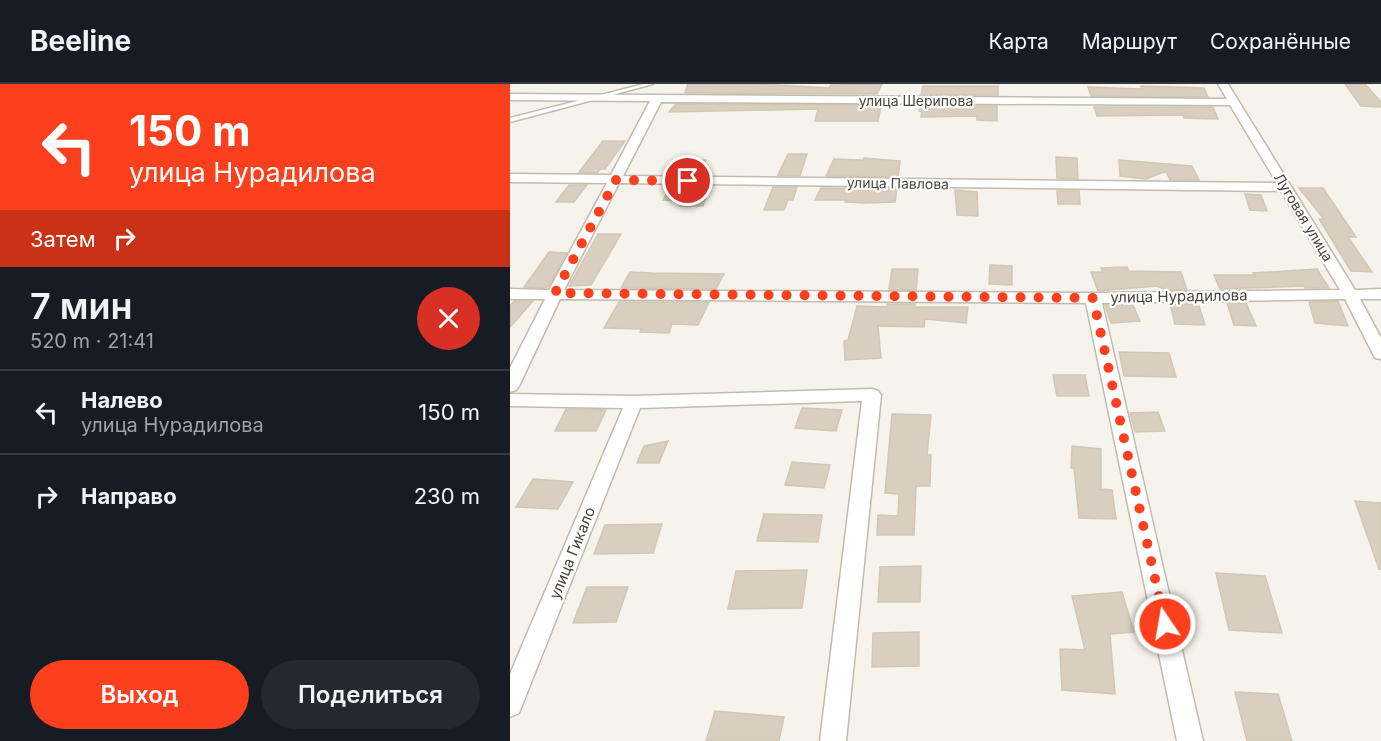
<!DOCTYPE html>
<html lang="ru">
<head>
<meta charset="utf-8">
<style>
	:root { --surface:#171b24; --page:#242831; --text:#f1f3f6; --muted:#9ea1a6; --line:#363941; --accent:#fc3f1d }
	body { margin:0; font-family:Inter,sans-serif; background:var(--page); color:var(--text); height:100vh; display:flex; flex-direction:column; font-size:22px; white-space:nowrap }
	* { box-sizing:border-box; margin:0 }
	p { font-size:20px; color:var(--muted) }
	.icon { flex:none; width:33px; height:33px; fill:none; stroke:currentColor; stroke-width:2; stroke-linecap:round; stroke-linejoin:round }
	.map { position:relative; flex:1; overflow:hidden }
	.panel { display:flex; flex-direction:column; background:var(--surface); width:510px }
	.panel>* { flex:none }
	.banner { background:#fc3f1d; color:#fff; overflow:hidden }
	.pin { position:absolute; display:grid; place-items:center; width:51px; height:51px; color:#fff; margin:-26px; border:3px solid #fff; border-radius:50%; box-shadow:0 2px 6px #0007 }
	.me { position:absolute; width:66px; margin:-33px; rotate:348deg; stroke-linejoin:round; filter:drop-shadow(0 0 4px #0008) }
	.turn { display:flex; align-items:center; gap:21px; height:126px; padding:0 30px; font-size:27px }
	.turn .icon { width:78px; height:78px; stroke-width:2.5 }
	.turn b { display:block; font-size:42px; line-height:51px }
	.then { display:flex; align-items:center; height:57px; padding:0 30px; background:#0003; gap:12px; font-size:22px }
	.round { display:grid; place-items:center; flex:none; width:63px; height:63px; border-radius:32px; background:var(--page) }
	.summary { display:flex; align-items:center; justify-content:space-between; height:102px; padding:0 30px }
	h1 { font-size:36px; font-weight:600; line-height:45px }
	.button { display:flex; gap:12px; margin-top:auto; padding:12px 30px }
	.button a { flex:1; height:69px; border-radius:36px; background:var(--accent); color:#fff; font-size:24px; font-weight:600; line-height:69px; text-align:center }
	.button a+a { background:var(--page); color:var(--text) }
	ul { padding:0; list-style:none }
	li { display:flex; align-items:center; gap:18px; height:84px; padding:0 30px; border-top:2px solid var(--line) }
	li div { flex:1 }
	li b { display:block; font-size:22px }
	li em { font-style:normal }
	header { display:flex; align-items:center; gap:36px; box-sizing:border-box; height:84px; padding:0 30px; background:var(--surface); border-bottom:2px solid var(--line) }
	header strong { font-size:28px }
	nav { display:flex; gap:33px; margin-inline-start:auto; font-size:21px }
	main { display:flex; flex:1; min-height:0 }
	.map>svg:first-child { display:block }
</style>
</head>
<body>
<header>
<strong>Beeline</strong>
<nav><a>Карта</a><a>Маршрут</a><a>Сохранённые</a></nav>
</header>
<main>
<section class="panel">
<div class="banner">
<div class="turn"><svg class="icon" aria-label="left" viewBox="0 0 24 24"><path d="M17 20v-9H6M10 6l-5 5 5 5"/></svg><div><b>150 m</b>улица Нурадилова</div></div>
<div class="then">Затем<svg class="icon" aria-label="right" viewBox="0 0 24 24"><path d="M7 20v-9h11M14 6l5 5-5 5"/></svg></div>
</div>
<div class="summary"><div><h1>7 мин</h1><p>520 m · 21:41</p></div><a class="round" style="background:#d93025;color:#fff"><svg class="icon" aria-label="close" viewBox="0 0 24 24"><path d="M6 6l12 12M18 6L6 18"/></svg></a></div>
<ul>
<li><svg class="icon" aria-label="left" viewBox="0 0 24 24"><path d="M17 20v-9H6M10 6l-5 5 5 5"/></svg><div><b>Налево</b><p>улица Нурадилова</p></div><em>150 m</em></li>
<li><svg class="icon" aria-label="right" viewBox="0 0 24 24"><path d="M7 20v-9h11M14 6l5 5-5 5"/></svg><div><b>Направо</b></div><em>230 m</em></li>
</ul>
<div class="button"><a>Выход</a><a>Поделиться</a></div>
</section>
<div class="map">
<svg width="871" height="657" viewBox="0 0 871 657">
	<rect width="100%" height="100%" fill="#f6f3ec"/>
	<path fill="#d8cfc1" stroke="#d3c7b4" stroke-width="1.5" d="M178 0H249L319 4 321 1 372 0 367 10 175 9Z
		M835 0H855L871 18V23L851 22Z
		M413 2H488V11H411Z
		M631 2 694 4 698 13 581 12 578 3 631 5Z
		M166 20 361 21 371 22 368 37H305L308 25 159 28Z
		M410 22H487V37L467 36V32L411 33 412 28 409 27Z
		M584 23H703L708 35 674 34 673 31 587 32Z
		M93 57H115L95 85H90L87 89 69 88Z
		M278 70H297L290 92 268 91Z
		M546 73 567 74 568 95 547 94Z
		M354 74 390 77 388 93 316 92 324 75 353 76Z
		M177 76H196L188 91 168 90Z
		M609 76 682 82 689 96H660L656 87 636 95 610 92Z
		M59 101H77L64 118H46Z
		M161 102H181L178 108 198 107 193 122H170L172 117 153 116Z
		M263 103H287L283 116H278L274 126H254Z
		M311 104 387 105 385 118 355 119 335 118 336 116H305Z
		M789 104H813L846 153H838L862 188 841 187 809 135H814Z
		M445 106 467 108 468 132 447 131Z
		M547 107H569L570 120H548Z
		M735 110 751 111 757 127 740 126Z
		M88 150H111L81 201 59 202Z
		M39 168 57 169 39 202 35 204 14 203Z
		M480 181 502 182V201L479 200Z
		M617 183 619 187 671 188 677 206H656L647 202 588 207 581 188H593L591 184Z
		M382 185H408L406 206H379Z
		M807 185 819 204H795V202L710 205 704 191H745L743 189Z
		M120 188 142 189 214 190 206 205 111 204Z
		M4 217H23L0 243V222Z
		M828 217 838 242 805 239 799 218Z
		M109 218H199L188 241 162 240 159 249 130 248 132 245 94 244Z
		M717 219H736L746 242 724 241Z
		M377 220H405V223H458L456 239 415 235 414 243 368 242 371 274 335 276 334 257 338 256 347 222 377 223Z
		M660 220H682L683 222H689L695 241 665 240Z
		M595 221H623L630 237 601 239Z
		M609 268 659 269 666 293 614 292Z
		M543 291H575L579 312H547Z
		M292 324 332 326 326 347 285 344Z
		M56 325 96 326 86 347H45Z
		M648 328 655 347 625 348 620 329Z
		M382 330 421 331 417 371H421L420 402H406L404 451H367L368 431 388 432 389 410 375 409Z
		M158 357 149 379H127L134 362Z
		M562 362 591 365V405L602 406 606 435 569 434 564 384H561Z
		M282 378 320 381 314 404 275 401Z
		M23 395 63 398 48 425 6 423Z
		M845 417 871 419V485H869Z
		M254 430 312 431 308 458 247 457Z
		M152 440 143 469 84 470 95 441Z
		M411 482 410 518H368L370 483Z
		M297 486 292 524 218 525 226 487Z
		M706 489 755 492 772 549 719 546Z
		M77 503H118L106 538 63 539Z
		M612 508 624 548 600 550 605 610 552 606 550 565 575 566 562 512Z
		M409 548V582L362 583 363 549Z
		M725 608 768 610 782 657H737Z
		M205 627 274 633 269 657H196Z"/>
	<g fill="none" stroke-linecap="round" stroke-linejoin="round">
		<defs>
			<path id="service" d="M134 0H143L0 38V34Z"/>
			<path id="minor" d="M708 0H718L845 206 871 205V215H850L871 254V275L865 274 863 270 835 215 592 219 693 657H667L576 219 50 215 9 302 6 306 0 308V284L35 215H0V205L39 206 97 99 0 98V90L101 91 140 17 0 16V10L717 15ZM151 18 720 21 767 99 113 92ZM109 99 771 107 830 206 583 209 54 206Z
				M362 305 368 307 371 311 336 657H310L352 317 130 324 9 629 0 633V590L113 324 0 322V310L124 312Z"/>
		</defs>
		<use href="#service" stroke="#c2bbae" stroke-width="3"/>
		<use href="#minor" stroke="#c2bbae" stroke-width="3"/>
		<use href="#service" fill="#fff" fill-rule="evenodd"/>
		<use href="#minor" fill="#fff" fill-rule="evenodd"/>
	</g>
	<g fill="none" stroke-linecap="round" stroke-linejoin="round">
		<path stroke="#fc3f1d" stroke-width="10" stroke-dasharray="0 18" d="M178 97 106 96 45 209 583 214 655 540"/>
	</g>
	<g text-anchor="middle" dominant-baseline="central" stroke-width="4.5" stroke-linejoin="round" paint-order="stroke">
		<g font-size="14" fill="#4b4439" stroke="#fff">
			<text x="406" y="16">улица Шерипова</text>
			<text transform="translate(388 99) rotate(1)">улица Павлова</text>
			<text transform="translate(794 133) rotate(59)">Луговая улица</text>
		</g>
		<g font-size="15" fill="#4b4439" stroke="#fff">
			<text transform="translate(669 212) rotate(-1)">улица Нурадилова</text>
			<text transform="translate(62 469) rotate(-68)">улица Гикало</text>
		</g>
	</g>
</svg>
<div class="pin" style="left:178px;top:97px;background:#d93025"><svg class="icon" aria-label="arrive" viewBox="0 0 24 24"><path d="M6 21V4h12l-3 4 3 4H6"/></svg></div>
<svg class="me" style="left:655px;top:540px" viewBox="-20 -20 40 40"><circle r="17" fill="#fc3f1d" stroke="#fff" stroke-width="3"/><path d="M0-11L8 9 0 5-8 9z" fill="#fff"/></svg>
</div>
</main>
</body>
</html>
